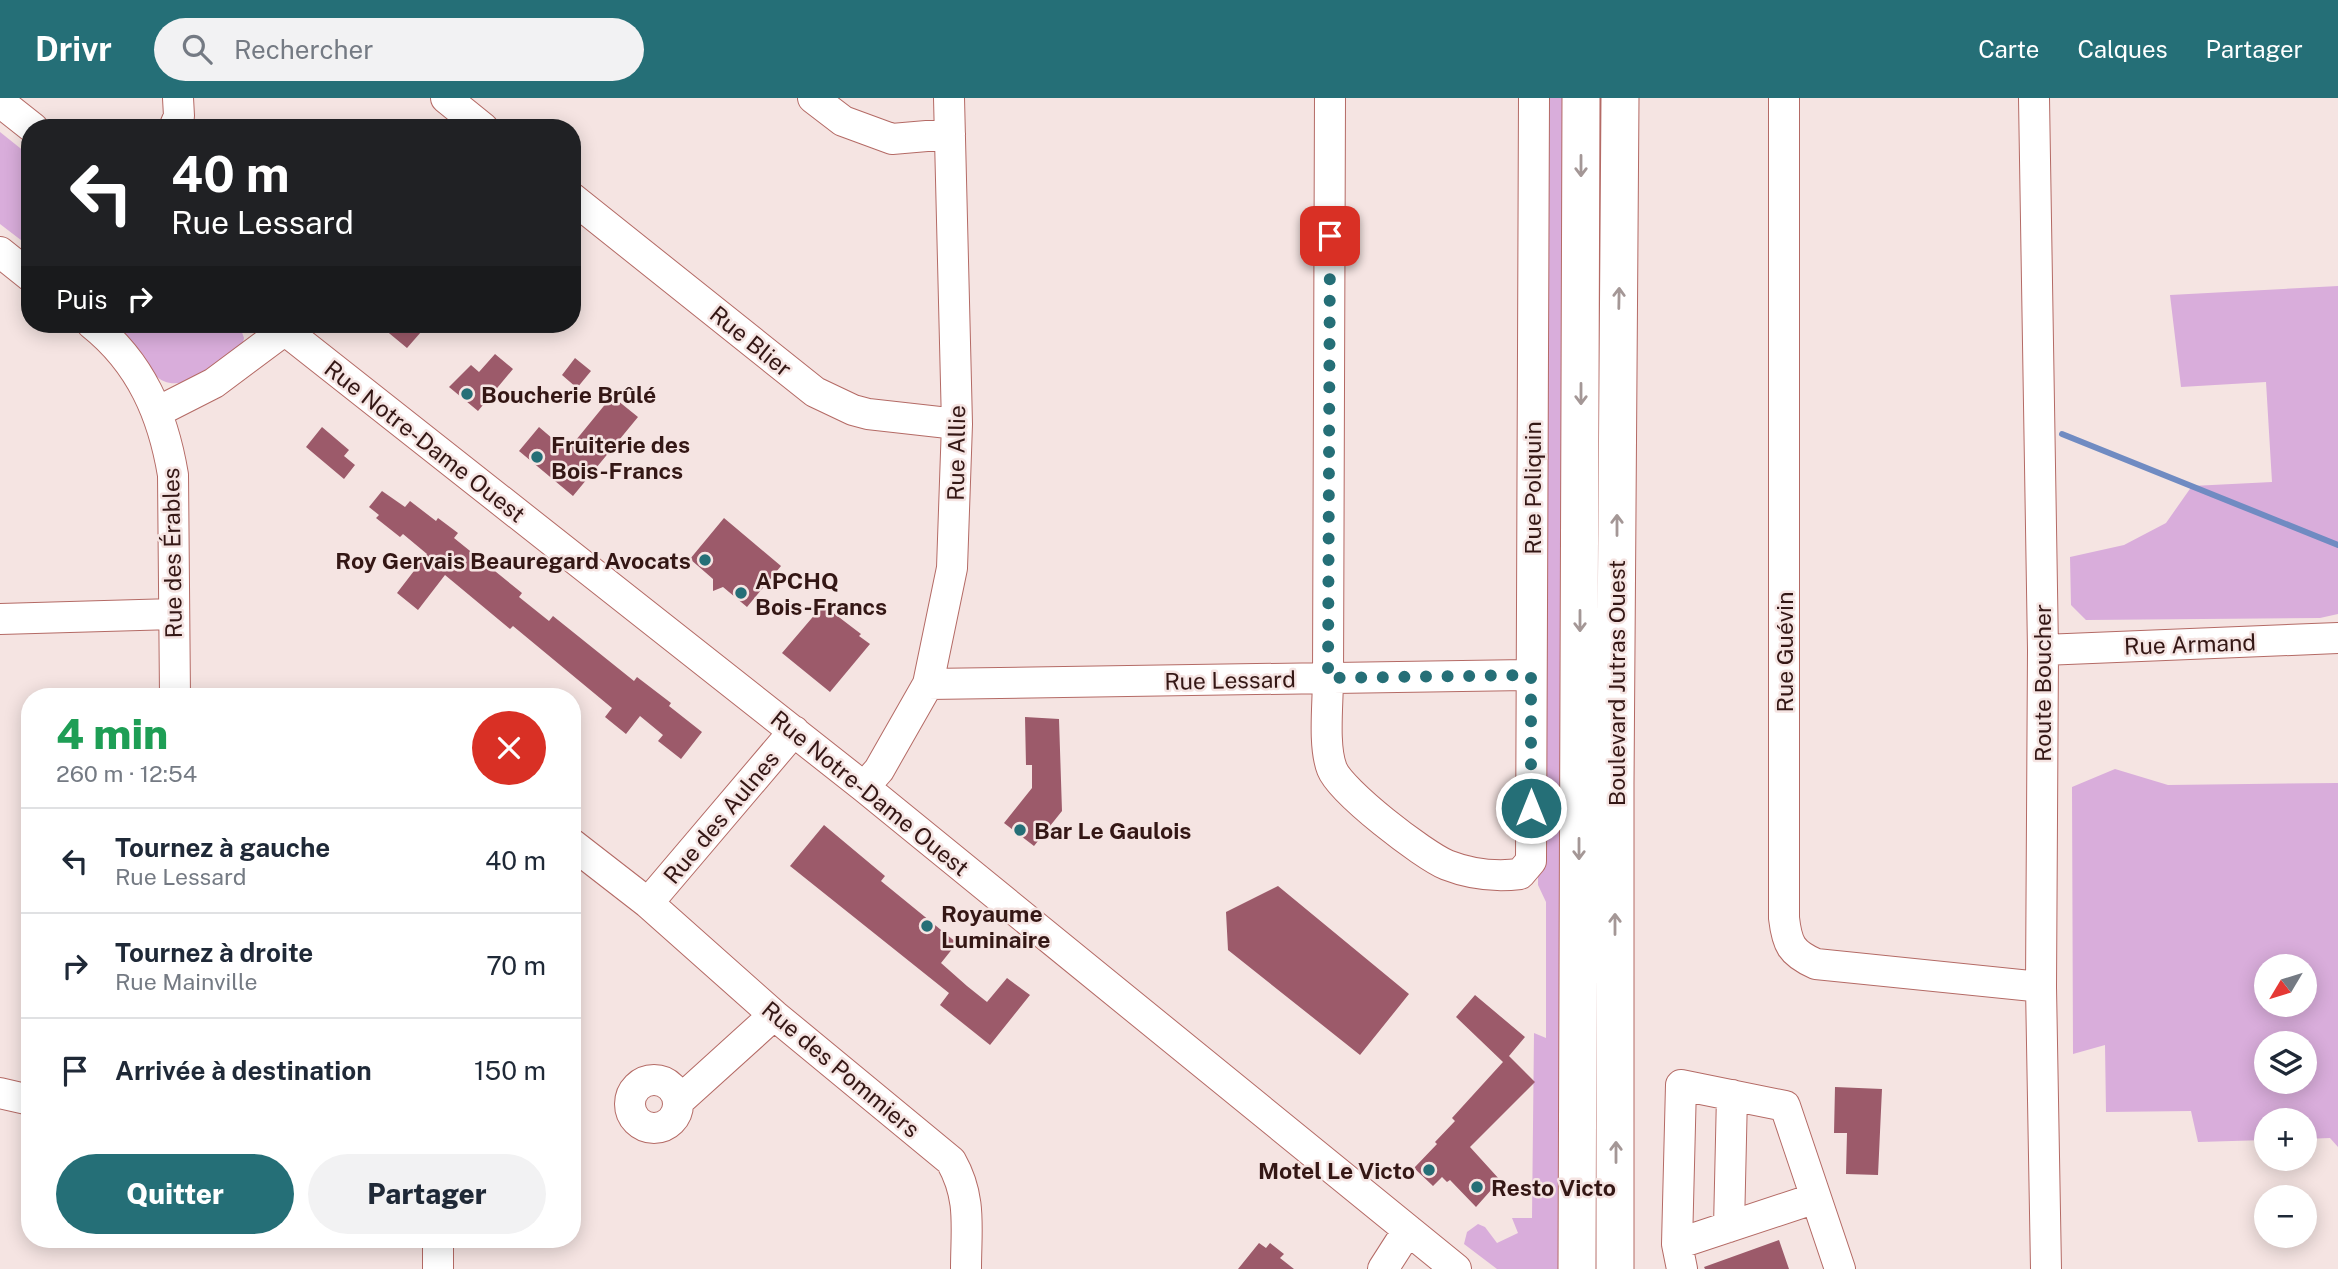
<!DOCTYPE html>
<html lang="fr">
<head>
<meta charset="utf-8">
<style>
	:root { --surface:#fff; --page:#f2f2f3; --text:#1f2937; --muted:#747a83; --line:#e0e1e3; --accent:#256f77 }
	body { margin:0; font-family:"Public Sans",sans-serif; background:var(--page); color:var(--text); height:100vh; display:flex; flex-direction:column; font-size:26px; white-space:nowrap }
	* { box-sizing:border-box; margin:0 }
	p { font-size:23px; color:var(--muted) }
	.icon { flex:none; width:38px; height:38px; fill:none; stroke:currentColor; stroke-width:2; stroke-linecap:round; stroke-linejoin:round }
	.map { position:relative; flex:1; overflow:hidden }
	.drawer { position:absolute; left:21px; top:590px; width:560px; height:560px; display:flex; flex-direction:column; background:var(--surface); border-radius:28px; box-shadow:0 4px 18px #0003 }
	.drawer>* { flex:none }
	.top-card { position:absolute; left:21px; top:21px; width:560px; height:214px; border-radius:28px; box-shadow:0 4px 18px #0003; background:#202124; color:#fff; overflow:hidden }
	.needle { width:46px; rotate:232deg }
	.controls { position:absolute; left:2254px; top:856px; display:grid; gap:14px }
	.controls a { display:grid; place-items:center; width:63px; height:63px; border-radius:50%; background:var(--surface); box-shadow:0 4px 18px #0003; font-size:35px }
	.pin { position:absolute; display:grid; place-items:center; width:60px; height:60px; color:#fff; margin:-30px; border-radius:14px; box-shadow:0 4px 10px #0006 }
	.me { position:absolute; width:77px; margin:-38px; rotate:0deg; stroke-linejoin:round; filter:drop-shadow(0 0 5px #0008) }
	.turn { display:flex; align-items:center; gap:24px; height:147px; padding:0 35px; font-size:32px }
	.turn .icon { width:91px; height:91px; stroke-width:2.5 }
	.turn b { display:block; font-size:49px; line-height:60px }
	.then { display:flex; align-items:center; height:66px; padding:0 35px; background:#0003; gap:14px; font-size:26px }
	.round { display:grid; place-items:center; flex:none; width:74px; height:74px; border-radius:37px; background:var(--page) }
	.summary { display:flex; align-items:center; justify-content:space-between; height:119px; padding:0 35px }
	h1 { font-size:42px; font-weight:800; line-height:52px; color:#1e9e55 }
	.primary-button { display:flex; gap:14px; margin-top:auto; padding:14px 35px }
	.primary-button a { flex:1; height:80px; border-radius:42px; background:var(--accent); color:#fff; font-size:28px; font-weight:800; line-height:80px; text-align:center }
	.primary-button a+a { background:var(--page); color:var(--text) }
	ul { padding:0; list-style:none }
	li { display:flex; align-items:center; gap:21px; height:105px; padding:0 35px; border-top:2px solid var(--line) }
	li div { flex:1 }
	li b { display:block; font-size:26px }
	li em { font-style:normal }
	header { display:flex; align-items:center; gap:42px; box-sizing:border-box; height:98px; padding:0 35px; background:var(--accent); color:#fff }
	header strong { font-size:33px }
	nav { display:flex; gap:38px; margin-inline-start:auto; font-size:24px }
	.search { width:490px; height:63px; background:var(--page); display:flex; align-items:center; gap:18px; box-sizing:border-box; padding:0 24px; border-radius:38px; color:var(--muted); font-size:26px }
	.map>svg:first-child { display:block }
</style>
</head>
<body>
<header>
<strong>Drivr</strong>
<div class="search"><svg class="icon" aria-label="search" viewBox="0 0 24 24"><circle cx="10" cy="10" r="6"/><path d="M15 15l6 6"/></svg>Rechercher</div>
<nav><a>Carte</a><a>Calques</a><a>Partager</a></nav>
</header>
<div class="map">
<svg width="2338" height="1171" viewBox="0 0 2338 1171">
	<rect width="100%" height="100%" fill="#f5e4e2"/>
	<path fill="#d9addb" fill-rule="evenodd" d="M1541 0H1568L1562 1171H1497L1464 1146 1467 1134 1478 1126 1485 1129 1497 1145 1518 1135 1512 1120H1532L1534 935 1546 940V804L1538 787Z
		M0 34 30 58V149L0 126Z
		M2338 188V516L2320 520 2086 522 2071 507 2070 459 2124 447 2166 425 2192 388 2272 384 2266 284 2181 289 2170 197Z
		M118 226H239L244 240 242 249C220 264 179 302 155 277Z
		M2115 671 2168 687 2338 685V1049L2330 1040 2305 1041V1022H2266V1042L2198 1044 2191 1013 2106 1014 2105 947 2073 956 2072 689ZM2305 868V906H2266V868ZM2305 945V984H2266V945Z"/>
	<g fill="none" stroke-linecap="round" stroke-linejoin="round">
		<path stroke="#708bc2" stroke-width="6" d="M2062 336 2338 447"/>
	</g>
	<path fill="#9c5a6a" d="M378 226H428L407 250Z
		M495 256 513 271 478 313 449 289 471 267 479 274Z
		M575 260 591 273 577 290 562 277Z
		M612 298 638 319 573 398 519 353 539 329 567 353Z
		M322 329 349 352 344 358 355 367 344 381 306 349Z
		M382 393 405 409 410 403 436 423 438 420 458 435 454 440 522 495 519 499 549 523 553 518 634 583 637 579 671 605 669 608 702 634 681 661 658 643 663 637 640 618 626 636 605 619 612 610 513 528 510 531 445 477 418 512 397 495 427 456 403 436 400 439 376 420 379 417 369 409Z
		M724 420 781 468 747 509 723 489 713 493V481L690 461Z
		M823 507 861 536 859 538 870 546 830 594 782 555Z
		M1025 619 1059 621 1062 713 1034 748 1004 725 1032 690V667H1026Z
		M824 727 885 778 881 783 957 845 941 865 967 888 987 904 1007 880 1030 897 990 947 940 907 949 895 790 768Z
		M1278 788 1409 896 1360 957 1228 852 1226 814Z
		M1475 897 1525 939 1509 958 1535 984 1470 1049 1500 1082 1476 1109 1450 1082 1447 1084 1442 1079 1433 1088 1414 1070 1437 1046 1435 1044 1455 1023 1452 1020 1503 964 1456 919Z
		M1835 989 1882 991 1878 1077 1846 1076 1847 1035H1834Z
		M1779 1142 1789 1171H1705L1704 1169Z
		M1259 1145 1266 1150 1270 1145 1284 1156 1280 1160 1294 1171H1238Z"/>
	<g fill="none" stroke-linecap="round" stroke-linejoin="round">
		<defs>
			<path id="minor" d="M446 0 483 30
				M813 0 843 23 892 41 950 36
				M1330 0 1328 580C1328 606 1323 648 1332 671 1341 694 1423 757 1447 767 1470 776 1496 779 1520 776L1531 763 1534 0
				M1784 0V820C1787 846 1791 855 1816 866L2041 889
				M2034 0 2043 552 2041 889 2046 1171
				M0 4 33 30
				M174 30 179 18 178 0
				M572 100 815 294 853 312 868 316 957 326
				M0 154 30 178
				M92 226C141 265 163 317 173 377L175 598
				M277 226 864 689 1456 1171
				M157 314 214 285 285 232
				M0 521 174 516
				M2043 552 2338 540
				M928 586 1531 577
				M864 689 879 672 928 586 952 470 957 326 949 0
				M572 746 648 805 774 917 951 1063C972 1100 966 1130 966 1171
				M648 805 794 633
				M630 1006a24 24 0 1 1 48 0a24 24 0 1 1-48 0Z
				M0 995 30 1002
				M679 1003 774 917
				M1729 1129 1732 997
				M438 1141V1171
				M1677 1146 1816 1100
				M1383 1171 1408 1132
				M1682 1171 1677 1146 1681 987 1785 1008 1840 1171"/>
			<path id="major" d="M1577 1171 1581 0
				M1615 1171V686L1620 0"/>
		</defs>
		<use href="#minor" stroke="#b46a65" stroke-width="32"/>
		<use href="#major" stroke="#b46a65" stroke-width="39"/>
		<use href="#minor" stroke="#fff" stroke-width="30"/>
		<use href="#major" stroke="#fff" stroke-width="37"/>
	</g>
	<defs><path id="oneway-shaft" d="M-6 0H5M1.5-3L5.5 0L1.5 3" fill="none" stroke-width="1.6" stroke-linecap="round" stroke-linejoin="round" transform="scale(1.75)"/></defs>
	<g stroke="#a49796">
		<use href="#oneway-shaft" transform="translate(1581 68) rotate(90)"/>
		<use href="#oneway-shaft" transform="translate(1619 200) rotate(-89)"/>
		<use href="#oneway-shaft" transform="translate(1581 296) rotate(90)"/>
		<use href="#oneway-shaft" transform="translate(1617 427) rotate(-90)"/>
		<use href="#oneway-shaft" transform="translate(1580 523) rotate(90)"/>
		<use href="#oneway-shaft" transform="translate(1579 751) rotate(90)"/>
		<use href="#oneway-shaft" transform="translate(1615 826) rotate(-90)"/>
		<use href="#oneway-shaft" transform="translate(1616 1054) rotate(-90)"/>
	</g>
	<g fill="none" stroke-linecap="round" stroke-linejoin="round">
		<path stroke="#256f77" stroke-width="12" stroke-dasharray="0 21.6" d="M1330 138 1328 580 1531 577V710"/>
	</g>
	<g fill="#256f77" stroke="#f5e4e2" stroke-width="2.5">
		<circle cx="467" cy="296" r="7"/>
		<circle cx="537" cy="359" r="7"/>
		<circle cx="705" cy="462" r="7"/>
		<circle cx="741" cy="495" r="7"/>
		<circle cx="1020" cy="732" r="7"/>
		<circle cx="927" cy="828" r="7"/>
		<circle cx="1429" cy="1072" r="7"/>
		<circle cx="1477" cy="1089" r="7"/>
	</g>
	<g text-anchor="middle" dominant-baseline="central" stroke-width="5" stroke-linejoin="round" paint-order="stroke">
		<g font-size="23" fill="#341715" stroke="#f5e4e2">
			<text transform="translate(751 243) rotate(39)">Rue Blier</text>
			<text transform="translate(425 343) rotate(38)">Rue Notre-Dame Ouest</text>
			<text transform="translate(956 355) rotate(-89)">Rue Allie</text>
			<text transform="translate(1532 390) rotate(-90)">Rue Poliquin</text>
			<text transform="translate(172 455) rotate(-91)">Rue des Érables</text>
			<text transform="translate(2190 546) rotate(-2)">Rue Armand</text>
			<text transform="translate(1784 554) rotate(-90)">Rue Guévin</text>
			<text transform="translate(1230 582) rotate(-1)">Rue Lessard</text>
			<text transform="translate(1616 585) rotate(-90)">Boulevard Jutras Ouest</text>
			<text transform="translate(2042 585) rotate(-90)">Route Boucher</text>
			<text transform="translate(870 695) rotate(39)">Rue Notre-Dame Ouest</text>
			<text transform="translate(721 719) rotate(-50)">Rue des Aulnes</text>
			<text transform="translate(841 971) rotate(40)">Rue des Pommiers</text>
		</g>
		<g font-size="23" font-weight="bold" fill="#341715" stroke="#f5e4e2" text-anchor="start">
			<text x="481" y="296">Boucherie Brûlé</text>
			<text x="551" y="346">Fruiterie des<tspan x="551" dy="26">Bois-Francs</tspan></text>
			<text x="691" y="462" text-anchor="end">Roy Gervais Beauregard Avocats</text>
			<text x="755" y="482">APCHQ<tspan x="755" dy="26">Bois-Francs</tspan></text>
			<text x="1034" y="732">Bar Le Gaulois</text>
			<text x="941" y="815">Royaume<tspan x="941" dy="26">Luminaire</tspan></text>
			<text x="1415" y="1072" text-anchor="end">Motel Le Victo</text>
			<text x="1491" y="1089">Resto Victo</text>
		</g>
	</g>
</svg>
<div class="controls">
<a><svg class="needle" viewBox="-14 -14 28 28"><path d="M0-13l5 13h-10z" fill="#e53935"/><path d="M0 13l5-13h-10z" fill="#747a83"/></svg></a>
<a><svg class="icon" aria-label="layers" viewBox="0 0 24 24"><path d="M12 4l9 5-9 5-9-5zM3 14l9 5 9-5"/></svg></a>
<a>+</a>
<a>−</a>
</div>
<div class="pin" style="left:1330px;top:138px;background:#d93025"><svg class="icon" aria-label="arrive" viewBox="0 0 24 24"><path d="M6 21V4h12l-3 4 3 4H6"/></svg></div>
<svg class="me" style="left:1531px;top:710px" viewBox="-20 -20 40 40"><circle r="17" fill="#256f77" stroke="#fff" stroke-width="3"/><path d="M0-11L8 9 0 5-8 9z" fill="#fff"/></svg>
<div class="top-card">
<div class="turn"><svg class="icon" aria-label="left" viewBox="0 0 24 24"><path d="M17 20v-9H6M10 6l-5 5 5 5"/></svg><div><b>40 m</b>Rue Lessard</div></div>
<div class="then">Puis<svg class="icon" aria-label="right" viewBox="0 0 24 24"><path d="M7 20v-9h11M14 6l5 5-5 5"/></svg></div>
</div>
<section class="drawer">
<div class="summary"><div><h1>4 min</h1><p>260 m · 12:54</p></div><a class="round" style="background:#d93025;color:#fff"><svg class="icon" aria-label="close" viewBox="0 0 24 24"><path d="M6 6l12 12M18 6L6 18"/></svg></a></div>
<ul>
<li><svg class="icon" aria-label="left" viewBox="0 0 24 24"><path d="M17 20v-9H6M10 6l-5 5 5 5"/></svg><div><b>Tournez à gauche</b><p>Rue Lessard</p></div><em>40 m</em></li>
<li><svg class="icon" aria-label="right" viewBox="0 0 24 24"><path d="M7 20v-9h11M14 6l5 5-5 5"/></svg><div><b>Tournez à droite</b><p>Rue Mainville</p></div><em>70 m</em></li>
<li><svg class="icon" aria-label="arrive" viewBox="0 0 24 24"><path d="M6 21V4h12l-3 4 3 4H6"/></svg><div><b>Arrivée à destination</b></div><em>150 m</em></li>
</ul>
<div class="primary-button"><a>Quitter</a><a>Partager</a></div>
</section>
</div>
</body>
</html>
